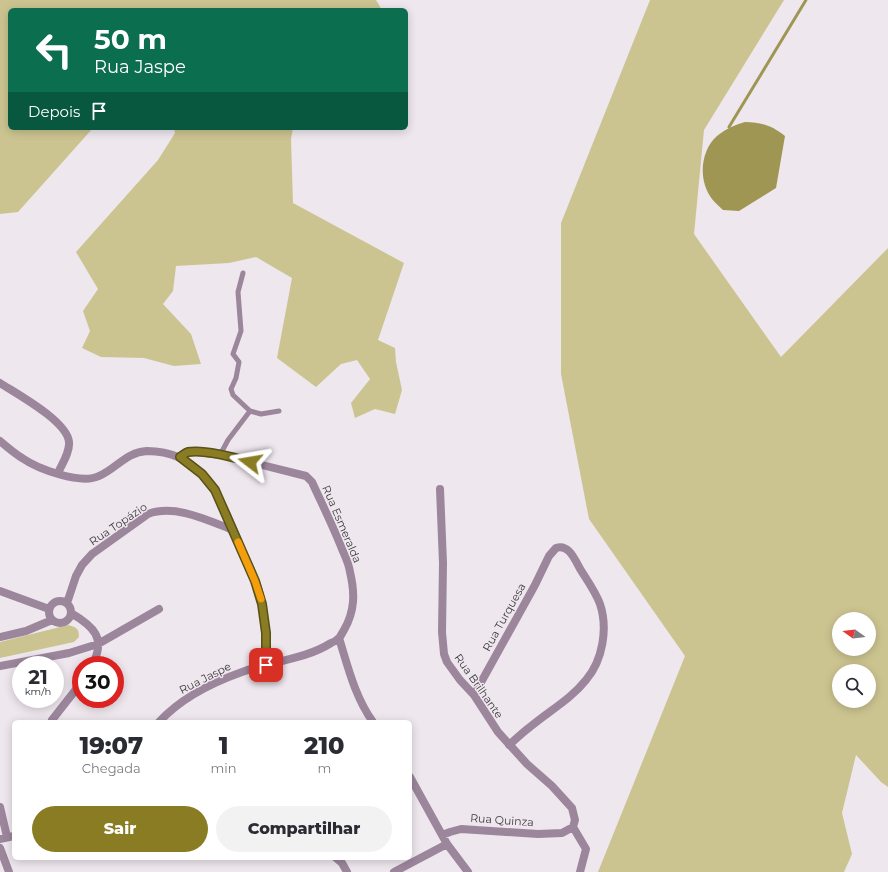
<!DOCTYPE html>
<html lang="pt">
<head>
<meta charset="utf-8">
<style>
	:root { --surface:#fff; --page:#f2f2f3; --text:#2b2b33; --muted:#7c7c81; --accent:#897c22 }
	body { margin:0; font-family:Montserrat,sans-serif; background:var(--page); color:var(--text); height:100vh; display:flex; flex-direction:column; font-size:15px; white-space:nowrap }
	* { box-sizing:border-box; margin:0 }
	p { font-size:13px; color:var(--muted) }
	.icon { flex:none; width:22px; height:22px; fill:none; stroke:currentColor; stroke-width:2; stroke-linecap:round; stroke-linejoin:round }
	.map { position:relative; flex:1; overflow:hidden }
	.side { position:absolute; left:12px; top:720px; width:400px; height:140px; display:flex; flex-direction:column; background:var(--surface); border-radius:6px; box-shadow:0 2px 10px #0003 }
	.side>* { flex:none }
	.banner { position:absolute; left:8px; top:8px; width:400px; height:122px; border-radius:6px; box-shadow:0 2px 10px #0003; background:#0b6e4f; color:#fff; overflow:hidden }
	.needle { width:26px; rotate:285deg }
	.buttons { position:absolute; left:832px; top:612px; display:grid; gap:8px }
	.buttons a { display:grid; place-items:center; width:44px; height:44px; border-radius:50%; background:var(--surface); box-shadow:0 2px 10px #0003; font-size:20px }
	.speed { position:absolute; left:12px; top:656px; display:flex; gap:8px; font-size:20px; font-weight:700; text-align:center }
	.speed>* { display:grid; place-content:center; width:52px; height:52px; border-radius:50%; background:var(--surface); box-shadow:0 2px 10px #0003; line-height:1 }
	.speed small { font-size:10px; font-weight:400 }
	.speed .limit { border:6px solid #d22; background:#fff; color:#111 }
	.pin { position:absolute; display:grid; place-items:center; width:34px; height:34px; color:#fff; margin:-17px; border-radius:8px; box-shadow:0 2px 6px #0006 }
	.me { position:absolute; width:44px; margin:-22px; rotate:284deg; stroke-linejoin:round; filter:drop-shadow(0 0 3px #0008) }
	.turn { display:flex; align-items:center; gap:14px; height:84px; padding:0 20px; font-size:18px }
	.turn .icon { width:52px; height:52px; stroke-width:2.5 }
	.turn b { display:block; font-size:28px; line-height:34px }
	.then { display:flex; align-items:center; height:38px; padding:0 20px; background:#0003; gap:8px; font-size:15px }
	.eta { display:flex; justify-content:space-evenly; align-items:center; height:68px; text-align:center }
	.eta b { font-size:24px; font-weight:800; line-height:28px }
	.primary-button { display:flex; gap:8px; margin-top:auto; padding:8px 20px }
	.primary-button a { flex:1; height:46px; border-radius:24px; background:var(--accent); color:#fff; font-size:16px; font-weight:800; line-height:46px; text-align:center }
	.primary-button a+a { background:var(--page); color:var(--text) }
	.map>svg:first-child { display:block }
</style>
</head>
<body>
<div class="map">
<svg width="888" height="872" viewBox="0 0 888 872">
	<rect width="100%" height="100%" fill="#eee7ee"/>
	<path fill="#ccc490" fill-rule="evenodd" d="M0 0H376L382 10H10V128H93L18 212 0 214Z
		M650 0H784L704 130 694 234 781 357 888 248V787L881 782 856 755 842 813 852 854 844 872H598L685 656 589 519 561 374V223ZM839 619H869V649H839ZM839 671H869V701H839Z
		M174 128H293L291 139 293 203 404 263 378 340 395 348 396 362 402 390 395 414 375 409 355 418 351 403 370 379 357 360 341 364 316 387 277 358 292 278 256 257 229 263 176 266 173 291 163 304 191 334 201 364 174 366 144 358 101 357 82 348 90 331 83 311 98 289 76 252 158 160 175 133Z
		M68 625C76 627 79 628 79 637L74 642 0 658V642Z"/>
	<path fill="#a09653" d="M745 122C763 123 771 125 785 136L776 188 739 211 723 210C719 206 715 203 712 199 698 181 700 151 717 136 726 129 734 125 745 122Z"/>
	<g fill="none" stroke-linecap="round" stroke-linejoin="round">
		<path stroke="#a09653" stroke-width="3" d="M729 127 806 0"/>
		<path stroke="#9c869c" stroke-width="5" d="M243 273 238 292 241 331 233 354 239 362 236 378 231 389 233 395 250 411
			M220 455 228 440 250 411 261 414 279 411"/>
		<path stroke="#9c869c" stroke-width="8" d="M0 383C17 394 67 421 69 442 70 452 62 464 58 473
			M0 441C7 447 14 453 22 458 38 469 81 485 99 476 116 469 126 452 147 451 205 451 221 501 240 545 248 564 259 584 262 605 266 624 266 645 266 665
			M440 489 443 563 442 632 444 654 447 662 460 680 474 695 498 732 527 764 552 786 572 808 575 820 573 827 562 833 538 834 461 829 450 832 442 835
			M0 591 49 609
			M49 612a11 11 0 1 1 22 0a11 11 0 1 1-22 0Z
			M67 603 76 576 82 565 92 554 148 514C175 504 207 520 233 530
			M71 613C93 626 107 638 92 665
			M0 637 26 631 52 620
			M339 638C348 667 355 697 373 722
			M0 666 69 653 98 644 159 609
			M474 695 535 585 549 556 556 548C570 543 576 563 582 572 589 583 596 593 600 604 608 628 603 660 586 680 571 699 549 711 530 727 523 732 516 739 509 745
			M52 720 81 683
			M159 722C181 698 211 683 242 672 271 661 304 660 331 643 334 642 337 640 339 638 341 636 342 633 344 630 355 611 355 593 350 572 349 564 345 556 342 549 333 526 322 504 312 482L306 476 222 455 197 452H186L180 457
			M410 777 447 844 468 872
			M0 807 7 837
			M573 827 586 849 580 872
			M0 839 14 836
			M0 848 9 872
			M336 858 342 863 347 872
			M394 872 447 844"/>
	</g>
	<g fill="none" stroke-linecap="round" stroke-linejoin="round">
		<defs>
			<path id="route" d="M250 462C233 457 205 449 188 452 185 453 183 455 180 457L202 474 215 490 255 581 262 604 266 633V665"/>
		</defs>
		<use href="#route" stroke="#595116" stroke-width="10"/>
		<use href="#route" stroke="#897c22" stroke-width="7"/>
		<path stroke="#f59e0b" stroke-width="7" d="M238 542 255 581 261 599"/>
	</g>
	<g text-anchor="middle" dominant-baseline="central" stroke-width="3" stroke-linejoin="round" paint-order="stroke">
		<g font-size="11" fill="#3c393c" stroke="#eee7ee">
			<text transform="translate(118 524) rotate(-34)">Rua Topázio</text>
			<text transform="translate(342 524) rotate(67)">Rua Esmeralda</text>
			<text transform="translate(504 617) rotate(-61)">Rua Turquesa</text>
			<text transform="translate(205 678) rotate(-27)">Rua Jaspe</text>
			<text transform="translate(479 686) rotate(55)">Rua Brilhante</text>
			<text transform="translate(502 820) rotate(4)">Rua Quinza</text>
		</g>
	</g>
</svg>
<div class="buttons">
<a><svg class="needle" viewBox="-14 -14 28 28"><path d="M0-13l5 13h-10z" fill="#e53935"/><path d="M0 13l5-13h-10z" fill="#7c7c81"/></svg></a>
<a><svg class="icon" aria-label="search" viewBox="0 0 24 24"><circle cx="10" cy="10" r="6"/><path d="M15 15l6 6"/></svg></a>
</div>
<div class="speed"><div>21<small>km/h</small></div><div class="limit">30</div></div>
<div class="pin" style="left:266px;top:665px;background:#d93025"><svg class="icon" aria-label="arrive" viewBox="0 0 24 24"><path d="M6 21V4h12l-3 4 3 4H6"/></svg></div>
<svg class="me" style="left:250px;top:462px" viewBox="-20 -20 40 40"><path d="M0-17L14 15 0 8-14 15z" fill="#897c22" stroke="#fff" stroke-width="4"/></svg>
<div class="banner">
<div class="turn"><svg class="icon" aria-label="left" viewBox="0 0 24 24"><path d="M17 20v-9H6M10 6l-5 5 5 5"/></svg><div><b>50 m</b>Rua Jaspe</div></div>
<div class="then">Depois<svg class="icon" aria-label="arrive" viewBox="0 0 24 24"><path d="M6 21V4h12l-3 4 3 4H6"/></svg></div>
</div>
<section class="side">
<div class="eta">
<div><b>19:07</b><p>Chegada</p></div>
<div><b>1</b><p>min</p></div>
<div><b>210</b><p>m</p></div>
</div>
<div class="primary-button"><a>Sair</a><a>Compartilhar</a></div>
</section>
</div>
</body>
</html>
